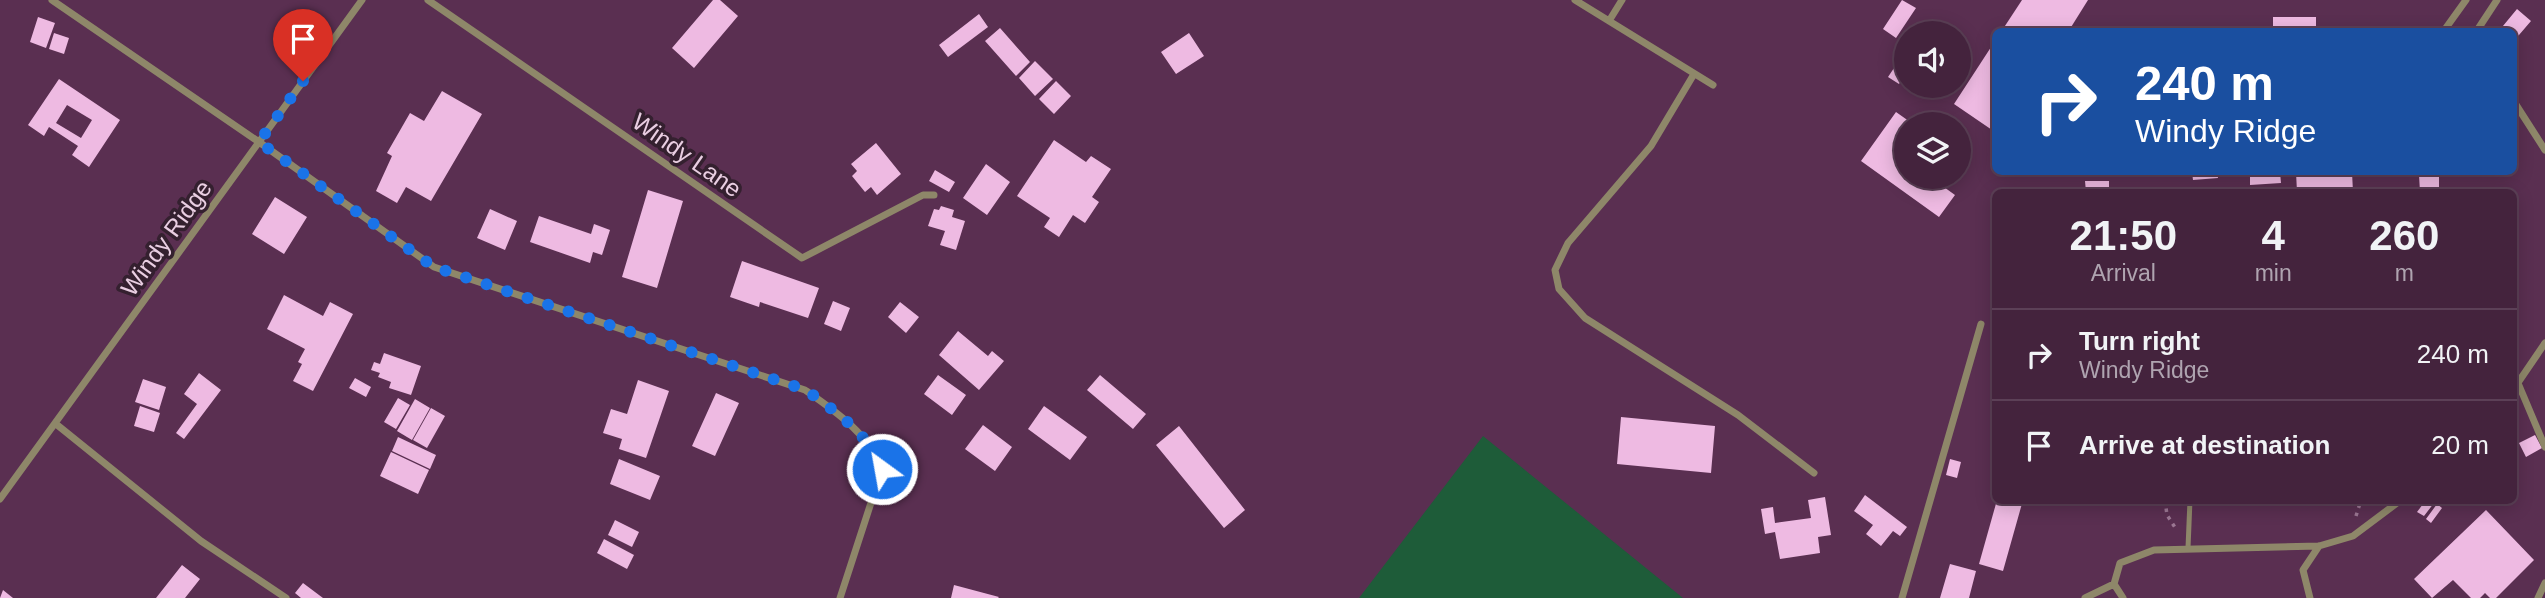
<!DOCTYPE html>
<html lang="en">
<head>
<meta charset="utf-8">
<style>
	:root { --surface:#44233d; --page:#4e2f48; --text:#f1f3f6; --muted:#afa4b0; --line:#5c4057 }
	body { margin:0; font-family:Helvetica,sans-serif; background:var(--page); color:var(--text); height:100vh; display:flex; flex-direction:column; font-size:26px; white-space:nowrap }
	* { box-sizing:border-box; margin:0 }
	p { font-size:23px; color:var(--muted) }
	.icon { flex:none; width:38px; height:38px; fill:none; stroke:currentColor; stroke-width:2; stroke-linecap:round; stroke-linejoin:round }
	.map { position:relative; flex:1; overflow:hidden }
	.sheet { position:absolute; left:1992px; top:189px; width:525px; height:315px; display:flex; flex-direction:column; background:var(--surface); border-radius:10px; box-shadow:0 4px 18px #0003,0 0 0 2px var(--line) }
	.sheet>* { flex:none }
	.top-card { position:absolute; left:1992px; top:28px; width:525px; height:147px; border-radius:10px; box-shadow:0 4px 18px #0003,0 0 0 2px var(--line); background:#1a4fa0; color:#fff; overflow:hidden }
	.tools { position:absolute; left:1894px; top:21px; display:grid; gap:14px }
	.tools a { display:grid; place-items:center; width:77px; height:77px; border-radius:50%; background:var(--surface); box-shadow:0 4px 18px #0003,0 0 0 2px var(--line); font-size:35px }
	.pin { position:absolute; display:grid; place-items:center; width:60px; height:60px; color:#fff; margin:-72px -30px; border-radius:50% 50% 50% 0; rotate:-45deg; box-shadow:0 0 7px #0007 }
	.pin .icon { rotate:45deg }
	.me { position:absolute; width:77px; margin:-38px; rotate:328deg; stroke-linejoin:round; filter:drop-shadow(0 0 5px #0008) }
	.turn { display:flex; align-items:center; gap:24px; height:147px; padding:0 28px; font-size:32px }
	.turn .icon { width:91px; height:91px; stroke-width:2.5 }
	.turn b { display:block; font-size:49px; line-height:60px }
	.eta { display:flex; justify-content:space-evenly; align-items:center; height:119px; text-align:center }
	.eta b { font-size:42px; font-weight:600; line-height:49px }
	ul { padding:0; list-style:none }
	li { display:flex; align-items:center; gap:21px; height:91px; padding:0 28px; border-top:2px solid var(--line) }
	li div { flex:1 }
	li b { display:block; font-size:26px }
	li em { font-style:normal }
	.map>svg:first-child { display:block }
</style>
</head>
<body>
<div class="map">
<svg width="2545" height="598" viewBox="0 0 2545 598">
	<rect width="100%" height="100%" fill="#5a2f51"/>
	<path fill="#1e5c39" d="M1483 436 1683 598H1359Z"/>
	<path fill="#eebae2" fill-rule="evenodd" d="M713 0H720L738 16 694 68 672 48Z
		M1902 0 1916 8 1896 38 1883 29Z
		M2022 0H2088L2068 32H2001Z
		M2517 9 2531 21 2513 42V32H2498Z
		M979 14 988 27 948 57 939 45Z
		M38 17 55 23 46 48 30 42Z
		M2273 17H2316V32H2273Z
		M1000 28 1030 62 1016 76 985 41Z
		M54 33 69 38 64 54 49 49Z
		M1189 33 1204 56 1176 74 1161 52Z
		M1995 41V132L1954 104Z
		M1035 61 1053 79 1035 96 1019 78Z
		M1894 68 1904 75 1899 84 1888 77Z
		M59 79 120 120 89 167 72 155 78 146 49 127 44 136 28 125ZM67 105 92 120 81 138 56 123Z
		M1056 81 1071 96 1054 114 1039 99Z
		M442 91 482 114 431 201 406 187 397 203 376 191 392 156 387 153 410 113 424 121Z
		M1896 112 1913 124H1906V177H1930L1955 195 1939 217 1861 161Z
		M1054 140 1086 162 1091 156 1111 169 1092 197 1099 202 1085 223 1073 215 1059 237 1044 227 1050 218 1017 196Z
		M876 143 901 174 877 195 871 187 865 192 852 176 857 171 851 164Z
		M986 164 1010 182 987 215 963 198Z
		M935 170 955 182 949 192 929 181Z
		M2192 172H2217L2218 178 2193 180Z
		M2250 172H2280L2281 183 2250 185Z
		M2296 172H2352L2353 192H2297Z
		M2457 172H2485V176L2457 173Z
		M2419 175H2439V192H2420Z
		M2085 181H2109V192H2086Z
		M2214 187 2215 192H2149V189Z
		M648 190 683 201 657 288 622 277Z
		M275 197 307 217 284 254 252 234Z
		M941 206 954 210 952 217 965 221 956 250 940 245 945 231 928 226 934 209 939 210Z
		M490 209 517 221 505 250 477 238Z
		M539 216 591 234 594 224 610 230 602 255 593 252 590 263 530 242Z
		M742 261 819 288 808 318 760 302 759 307 730 297Z
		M284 295 323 316 330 302 353 314 313 391 293 381 302 364 298 362 305 349 267 329Z
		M833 301 850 308 841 331 824 324Z
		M900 302 919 317 906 333 888 317Z
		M958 331 988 356 992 351 1004 361 979 390 939 355Z
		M384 353 421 366 411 395 389 388 391 382 378 377 380 373 371 370 374 362 380 364Z
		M199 373 221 390 184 439 176 433 197 404 184 394Z
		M938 375 966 395 952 415 924 394Z
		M1100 375 1146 414 1133 429 1087 390Z
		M355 378 371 387 366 397 349 388Z
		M143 379 166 387 159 410 135 402Z
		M638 380 669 391 646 458 619 449 622 439 603 433 611 409 627 414Z
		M716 393 739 403 715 456 692 446Z
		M398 398 410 405 396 429 384 422Z
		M415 399 430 408 412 440 397 431Z
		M140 406 160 413 154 432 134 426Z
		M1044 406 1087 437 1070 460 1028 429Z
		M431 408 445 416 427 448 413 440Z
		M1621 417 1715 426 1711 473 1617 464Z
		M983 425 1012 447 995 471 965 449Z
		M1179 426 1245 510 1224 528 1156 445Z
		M2535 435 2542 448 2526 457 2519 443Z
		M398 437 436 455 430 469 392 451Z
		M391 452 429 470 418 494 380 476Z
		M619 459 660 476 650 500 610 484Z
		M1950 459 1961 462 1957 478 1946 475Z
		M1865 495 1907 527 1900 536 1893 531 1881 546 1866 534 1873 525 1854 511Z
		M1825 497 1831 535 1818 537 1820 553 1780 559 1775 532 1765 534 1761 509 1773 507 1775 523 1811 518 1808 500Z
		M1997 500H2023L2003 571 1979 564Z
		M2426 500 2434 503 2424 516 2417 512Z
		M2437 504 2442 508 2431 523 2426 519Z
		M2486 510 2534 560 2496 598H2490L2485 593 2480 598H2471L2453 580 2432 598 2414 579Z
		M615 520 639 532 632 547 608 535Z
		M604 539 634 555 627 569 597 553Z
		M1950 564 1976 571 1969 598H1940Z
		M182 565 200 579 185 598H156Z
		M303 583 323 598H301L295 593Z
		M954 585 999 597 998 598H951Z
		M3 590 13 598H0Z"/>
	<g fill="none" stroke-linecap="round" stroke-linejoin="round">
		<path stroke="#9b7793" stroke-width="3.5" stroke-dasharray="3.5 5" stroke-linecap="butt" d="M2165 500 2167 515 2176 529
			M2356 516 2361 500"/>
		<path stroke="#8e8769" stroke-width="5" d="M2188 548 2190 500"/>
		<path stroke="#8e8769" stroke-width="7" d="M52 0 259 142 434 267 805 390C835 411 870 435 882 469L840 598
			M428 0 802 258 923 195H934
			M1575 0 1713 85
			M1609 21 1622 0
			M2443 32 2466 0
			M2476 32 2497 0
			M1694 74 1651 146 1568 243 1555 270 1559 289 1585 318 1738 415 1814 473
			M2513 100 2545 150
			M2518 383 2545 447
			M2513 390 2545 343
			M56 424 201 541 286 598
			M0 499 362 0
			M1902 598 1981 324
			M2085 598 2114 584
			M2123 598 2114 584 2120 563 2154 550 2319 546 2353 536 2401 500
			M2310 598 2303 570 2319 546
			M2538 598 2545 583"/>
	</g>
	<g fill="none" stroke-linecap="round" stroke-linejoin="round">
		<path stroke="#1a73e8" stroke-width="12" stroke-dasharray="0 21.6" d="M303 81 259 142 434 267 806 390C835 411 870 435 882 469"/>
	</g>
	<g text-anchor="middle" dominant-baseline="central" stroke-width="7" stroke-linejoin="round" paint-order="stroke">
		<g font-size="24" fill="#e9cee2" stroke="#34202f">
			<text transform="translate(687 155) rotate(35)">Windy Lane</text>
			<text transform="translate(166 238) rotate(-54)">Windy Ridge</text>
		</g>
	</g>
</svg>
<div class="tools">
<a><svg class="icon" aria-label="sound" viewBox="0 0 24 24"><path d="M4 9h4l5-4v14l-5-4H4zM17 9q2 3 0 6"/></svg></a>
<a><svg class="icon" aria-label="layers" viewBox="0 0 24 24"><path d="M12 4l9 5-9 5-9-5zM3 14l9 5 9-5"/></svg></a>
</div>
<div class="pin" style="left:303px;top:81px;background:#d93025"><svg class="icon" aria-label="arrive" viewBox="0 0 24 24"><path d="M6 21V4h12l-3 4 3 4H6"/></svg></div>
<svg class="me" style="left:882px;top:469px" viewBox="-20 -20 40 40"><circle r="17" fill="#1a73e8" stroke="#fff" stroke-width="3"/><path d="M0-11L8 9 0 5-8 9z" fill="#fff"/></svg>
<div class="top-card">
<div class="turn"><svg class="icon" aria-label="right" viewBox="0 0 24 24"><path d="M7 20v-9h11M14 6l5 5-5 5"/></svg><div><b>240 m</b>Windy Ridge</div></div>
</div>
<section class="sheet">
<div class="eta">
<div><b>21:50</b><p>Arrival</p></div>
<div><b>4</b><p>min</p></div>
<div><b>260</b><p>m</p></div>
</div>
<ul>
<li><svg class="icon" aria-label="right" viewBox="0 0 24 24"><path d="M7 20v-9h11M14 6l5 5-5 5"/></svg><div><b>Turn right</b><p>Windy Ridge</p></div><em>240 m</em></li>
<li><svg class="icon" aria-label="arrive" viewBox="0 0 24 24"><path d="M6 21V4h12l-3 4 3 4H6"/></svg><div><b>Arrive at destination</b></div><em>20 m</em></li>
</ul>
</section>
</div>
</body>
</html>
